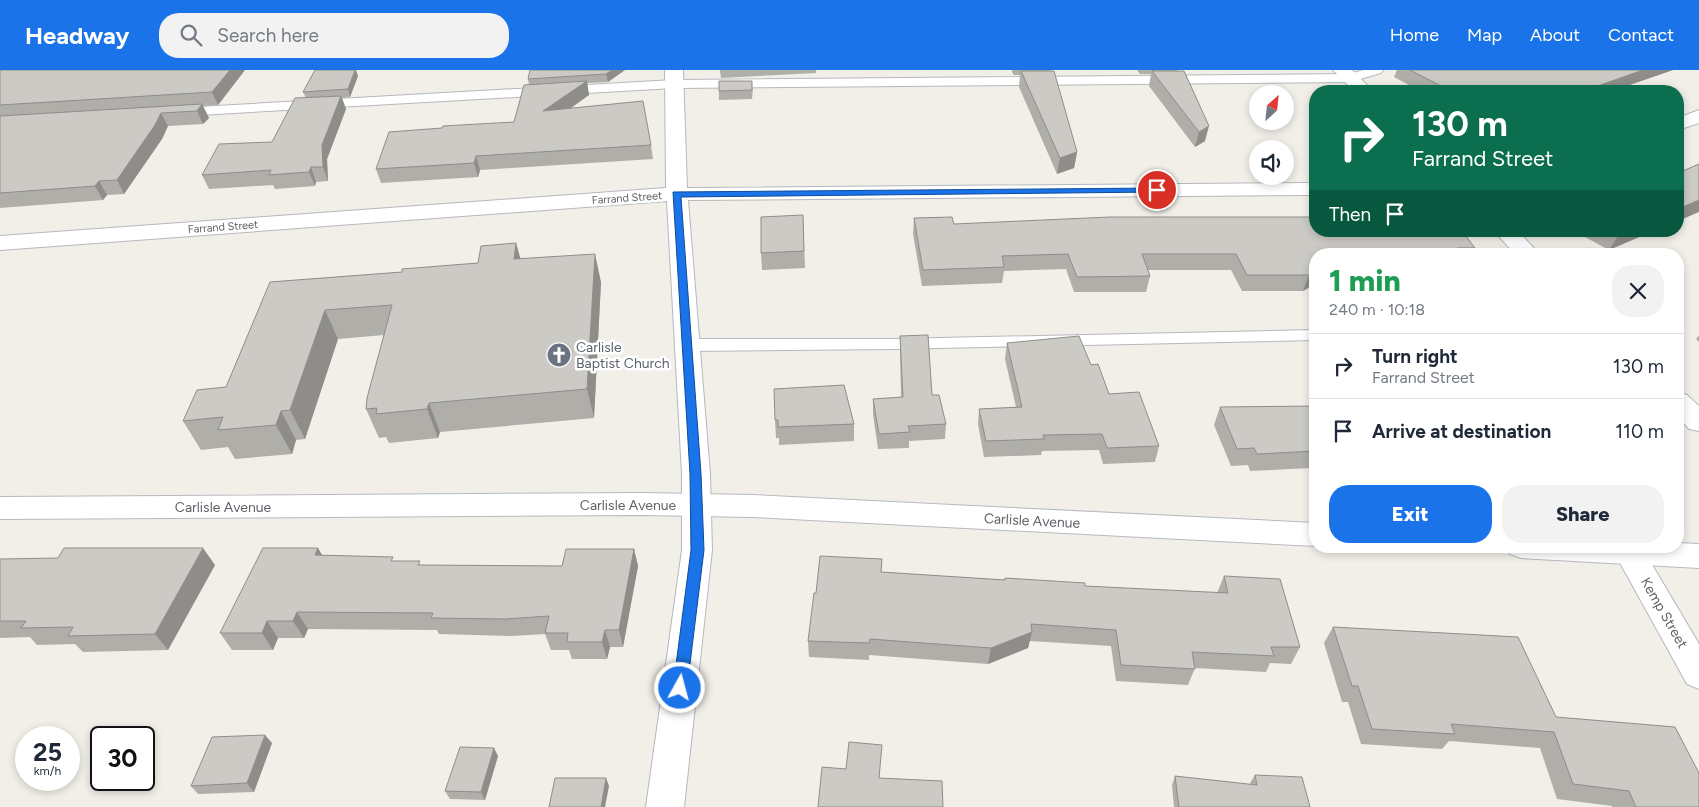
<!DOCTYPE html>
<html lang="en">
<head>
<meta charset="utf-8">
<style>
	:root { --surface:#fff; --page:#f2f2f3; --text:#1f2937; --muted:#747a83; --line:#e0e1e3; --accent:#1a73e8 }
	body { margin:0; font-family:Figtree,sans-serif; background:var(--page); color:var(--text); height:100vh; display:flex; flex-direction:column; font-size:19px; white-space:nowrap }
	* { box-sizing:border-box; margin:0 }
	p { font-size:16px; color:var(--muted) }
	.icon { flex:none; width:28px; height:28px; fill:none; stroke:currentColor; stroke-width:2; stroke-linecap:round; stroke-linejoin:round }
	.map { position:relative; flex:1; overflow:hidden }
	.details { position:absolute; left:1309px; top:178px; width:375px; height:305px; display:flex; flex-direction:column; background:var(--surface); border-radius:20px; box-shadow:0 2px 8px #0003 }
	.details>* { flex:none }
	.guide { position:absolute; left:1309px; top:15px; width:375px; height:152px; border-radius:20px; box-shadow:0 2px 8px #0003; background:#0b6e4f; color:#fff; overflow:hidden }
	.needle { width:32px; rotate:27deg }
	.buttons { position:absolute; left:1249px; top:15px; display:grid; gap:10px }
	.buttons a { display:grid; place-items:center; width:45px; height:45px; border-radius:50%; background:var(--surface); box-shadow:0 2px 8px #0003; font-size:25px }
	.speed { position:absolute; left:15px; top:656px; display:flex; gap:10px; font-size:25px; font-weight:700; text-align:center }
	.speed>* { display:grid; place-content:center; width:65px; height:65px; border-radius:50%; background:var(--surface); box-shadow:0 2px 8px #0003; line-height:1 }
	.speed small { font-size:12px; font-weight:400 }
	.speed .limit { border:2px solid #111; border-radius:8px; background:#fff; color:#111 }
	.pin { position:absolute; display:grid; place-items:center; width:42px; height:42px; color:#fff; margin:-21px; border:2px solid #fff; border-radius:50%; box-shadow:0 1px 5px #0007 }
	.me { position:absolute; width:55px; margin:-28px; rotate:7deg; stroke-linejoin:round; filter:drop-shadow(0 0 4px #0008) }
	.turn { display:flex; align-items:center; gap:18px; height:105px; padding:0 20px; font-size:22px }
	.turn .icon { width:65px; height:65px; stroke-width:2.5 }
	.turn b { display:block; font-size:35px; line-height:42px }
	.then { display:flex; align-items:center; height:48px; padding:0 20px; background:#0003; gap:10px; font-size:19px }
	.round { display:grid; place-items:center; flex:none; width:52px; height:52px; border-radius:20px; background:var(--page) }
	.overview { display:flex; align-items:center; justify-content:space-between; height:85px; padding:0 20px }
	h1 { font-size:30px; font-weight:800; line-height:38px; color:#1e9e55 }
	.cta { display:flex; gap:10px; margin-top:auto; padding:10px 20px }
	.cta a { flex:1; height:58px; border-radius:20px; background:var(--accent); color:#fff; font-size:20px; font-weight:800; line-height:58px; text-align:center }
	.cta a+a { background:var(--page); color:var(--text) }
	ul { padding:0; list-style:none }
	li { display:flex; align-items:center; gap:15px; height:65px; padding:0 20px; border-top:1px solid var(--line) }
	li div { flex:1 }
	li b { display:block; font-size:19px }
	li em { font-style:normal }
	header { display:flex; align-items:center; gap:30px; box-sizing:border-box; height:70px; padding:0 25px; background:var(--accent); color:#fff }
	header strong { font-size:24px }
	nav { display:flex; gap:28px; margin-inline-start:auto; font-size:18px }
	.search { width:350px; height:45px; background:var(--page); display:flex; align-items:center; gap:12px; box-sizing:border-box; padding:0 18px; border-radius:20px; color:var(--muted); font-size:19px }
	.map>svg:first-child { display:block }
</style>
</head>
<body>
<header>
<strong>Headway</strong>
<div class="search"><svg class="icon" aria-label="search" viewBox="0 0 24 24"><circle cx="10" cy="10" r="6"/><path d="M15 15l6 6"/></svg>Search here</div>
<nav><a>Home</a><a>Map</a><a>About</a><a>Contact</a></nav>
</header>
<div class="map">
<svg width="1699" height="737" viewBox="0 0 1699 737">
	<rect width="100%" height="100%" fill="#f1efe8"/>
	<g fill="none" stroke-linecap="round" stroke-linejoin="round">
		<defs>
			<path id="lane" d="M1364 0H1383L1381 3 1350 12 674 18 181 46 175 42 181 38 674 10 1349 4Z
				M1315 260V270L894 279 687 281 681 279 678 275 681 271 687 269H894Z"/>
			<path id="street" d="M665 0H683L687 118 1315 113V125L688 130 710 404 712 480 684 737H646L682 480V404L667 131 0 180V166L666 118Z
				M1333 0H1352L1373 21H1354Z
				M1699 40V53L1678 60V48Z
				M1494 161H1518L1539 184H1515Z
				M1678 322 1687 325 1699 336V361L1689 359 1678 346Z
				M1617 476H1641L1699 574V619L1687 614 1614 482Z"/>
			<path id="secondary" d="M641 423 752 425 1315 453 1316 476 752 447 641 445 0 449V427Z
				M1678 473 1699 474V498L1521 488 1510 484 1506 476H1678Z"/>
		</defs>
		<use href="#lane" stroke="#b5b8bc" stroke-width="2"/>
		<use href="#street" stroke="#b5b8bc" stroke-width="2"/>
		<use href="#secondary" stroke="#b6babf" stroke-width="2"/>
		<use href="#lane" fill="#fff" fill-rule="evenodd"/>
		<use href="#street" fill="#fff" fill-rule="evenodd"/>
		<use href="#secondary" fill="#fff" fill-rule="evenodd"/>
	</g>
	<path fill="#afaea9" d="M0 0H245L218 35 203 36 209 48 203 54 168 56 162 69 124 124 107 125 103 130 0 138Z
		M625 0 608 12 587 13 589 25 570 39 651 75 653 89 480 100 478 107 381 113 376 99 442 58 514 52 529 15 528 9Z
		M720 0H816V3L721 8Z
		M1012 0H1050L1077 82 1074 98 1057 104 1019 17 1020 5H1014L1012 2Z
		M1137 0H1177L1205 71 1195 77 1149 16 1151 4H1140Z
		M1397 0H1673L1612 21H1420L1394 7Z
		M358 6 350 27 342 28 346 39 327 89 328 111 316 112 315 116 275 119 273 115 209 119 202 105 272 72 306 28 303 22Z
		M753 19 752 29 719 30V21Z
		M803 145 805 198 762 200 761 183Z
		M914 148 954 154 1475 178 1472 184H1315V214L1303 221H1242L1231 200H1148L1150 206 1146 222H1074L1066 199 1004 201 1002 213 922 216 913 164Z
		M1574 161H1653L1609 180Z
		M516 173 520 189 601 212 594 348 440 362 438 368 389 373 386 367 379 368 366 339 384 265 338 269 305 369 296 370 292 384 235 389 228 377 201 380 183 351 226 317 270 212 402 202 478 193Z
		M1699 265V272L1696 269Z
		M900 266 932 325 946 354 945 369 909 371V378L878 379 873 344V329L901 327 900 281Z
		M1007 273 1091 295 1109 324 1159 376 1155 392 1103 394 1099 380 1042 381 1041 385 984 387 978 354 979 339 1016 337 1005 289Z
		M1315 336V400H1312L1311 398 1250 401 1248 395 1231 396 1214 355 1220 337Z
		M775 350 854 354V371L779 375V368H776Z
		M634 479 638 496 623 577H610L607 589H572L569 580H551L545 564 512 566 439 564 437 560 308 559 304 568H278L273 580H232L220 563 322 485 395 491 422 495 562 496Z
		M0 489 215 495 168 580 83 582 75 574 37 575 30 567 0 568Z
		M881 502 1004 510 1005 508 1085 516 1217 523 1224 506 1300 577 1291 594 1270 593 1266 602 1195 598 1188 615 1116 611 1111 576 1030 571 1028 578 988 594 869 585V590L809 587 808 571 816 523Z
		M1333 557 1556 647 1699 737H1612V736L1557 729 1540 678 1449 671 1442 679 1361 674 1348 632H1342L1324 573Z
		M272 673 254 722 198 724 191 716Z
		M498 686 485 730 450 729 445 721Z
		M1255 705 1310 737H1174L1172 715 1175 706 1251 715 1250 713Z"/>
	<path fill="#8f8d8a" d="M230 0H245L218 35 212 22Z
		M355 0H356L358 6 350 27 348 19Z
		M612 0H625L608 12 606 4Z
		M1643 0H1673L1612 21H1590L1592 18Z
		M587 11 589 25 546 55 543 41Z
		M1589 16 1586 21H1574Z
		M341 26 346 39 327 89 328 111 323 97 322 75Z
		M202 34 209 48 203 54 197 41Z
		M161 43 168 56 162 69 124 124 117 110Z
		M1209 56 1205 71 1195 77 1199 62Z
		M1077 82 1074 98 1057 104 1060 88Z
		M476 86 480 100 478 107 474 93Z
		M311 97 316 112 315 116 309 102Z
		M99 111 107 125 103 130 95 116Z
		M1699 130V142L1678 151V139Z
		M1624 161H1653L1609 180 1620 163Z
		M516 173 524 201 514 189Z
		M595 184 601 212 594 348 587 319Z
		M1315 202V214L1303 221 1309 205Z
		M325 240 338 269 305 369 290 340Z
		M429 333 440 362 438 368 427 339Z
		M281 341 296 370 292 384 276 355Z
		M203 478 215 495 168 580 155 564Z
		M318 478 328 495 315 485Z
		M634 479 638 496 623 577 619 560Z
		M297 542 308 559 304 568 293 551Z
		M267 551 278 568 273 580 262 563Z
		M605 560 610 577 607 589 602 572Z
		M1032 562 1028 578 988 594 991 578Z
		M265 665 272 673 254 722 247 713Z
		M494 678 498 686 485 730 481 722Z
		M606 708 609 716 605 737H601Z"/>
	<path fill="#cccac5" stroke="#8f8d8a" d="M0 0H230L212 22 0 35Z
		M315 0H355L348 19 303 22Z
		M530 0H612L606 4 528 9Z
		M1410 0H1643L1592 18 1589 16 1574 21H1451Z
		M1021 1H1054L1077 82 1060 88Z
		M1152 1H1184L1209 56 1199 62Z
		M587 11 543 41 643 31 651 75 476 86 474 93 376 99 389 62 442 58 443 56 514 52 524 15Z
		M719 11H752V20L719 21Z
		M341 26 322 75 323 97H311L309 102 269 105 271 100 202 105 219 74 272 72 295 28Z
		M202 34 197 41 161 43 155 55 117 110 99 111 95 116 0 123V46Z
		M1699 94V130L1678 139V103Z
		M803 145 804 181 761 183V147Z
		M952 147 954 154 1110 147H1315V161H1462L1475 178H1457L1461 184H1315V202L1309 205H1247L1236 184H1142L1150 206 1077 207 1068 184 1002 186 1004 197 923 200 914 148Z
		M516 173 514 189 595 184 587 319 429 333 427 339 376 344 377 338 366 339 367 328 392 235 325 240 290 340 281 341 276 355 218 360 223 347 183 351 197 320 226 317 270 212 402 202V199L478 193 481 176Z
		M928 265 932 325H939L946 354 908 356 910 362 879 364 873 329 903 327 900 266Z
		M1079 266 1091 295 1098 294 1109 324 1139 322 1159 376 1107 378 1102 364 1043 365 1044 369 986 371 979 339 1022 337 1007 273Z
		M844 315 854 354 778 357V350H775L774 319Z
		M1315 336V381L1257 384 1254 378 1237 379 1220 337Z
		M64 478H203L155 564 68 566 73 557 21 558 26 551H0V489L58 488Z
		M263 478H318L315 485 393 487 391 491H420L418 495 562 496 566 479H634L619 560H605L602 572H567L568 563H545L549 546 505 549 431 548 433 543 297 542 293 551H267L262 563H220Z
		M820 486 882 489 881 502 1005 510V508L1085 513V516L1228 523 1224 506 1280 509 1300 577H1271L1274 586 1192 582 1195 599 1121 595 1116 560 1031 554 1032 562 991 578 870 569 869 573 808 571 814 523H816Z
		M1333 557 1518 567 1556 647 1675 657 1699 703V737H1636L1629 721 1573 714 1554 662 1451 654 1455 664 1372 659 1358 616H1352Z
		M265 665 247 713 191 716 212 667Z
		M849 672 882 675 879 708 942 711 943 737H818L822 697 846 699Z
		M460 677 494 678 481 722 445 721Z
		M1255 705 1302 707 1310 737H1179L1175 706 1257 715Z
		M555 708H606L601 737H549Z"/>
	<path fill="#1a73e8" stroke="#114b97" d="M1157 118 1160 119V122L681 127 701 404 704 480 687 618 685 623 680 625 675 623 673 618 691 480 690 404 673 122Z"/>
	<defs>
		<symbol id="church-disc" viewBox="-11 -11 22 22"><circle r="9.5" fill="#6b7280" stroke="#fff"/><path d="M-1.2-6h2.4v3.5h3.3v2.4h-3.3V6h-2.4V-.1h-3.3v-2.4h3.3Z" fill="#fff"/></symbol>
	</defs>
	<g fill-rule="evenodd">
		<use href="#church-disc" x="545" y="271" width="28" height="28"/>
	</g>
	<g text-anchor="middle" dominant-baseline="central" stroke-width="5" stroke-linejoin="round" paint-order="stroke">
		<g font-size="11" fill="#5f6368" stroke="#fff">
			<text transform="translate(627 128) rotate(-4)">Farrand Street</text>
			<text transform="translate(223 157) rotate(-4)">Farrand Street</text>
		</g>
		<g font-size="14" fill="#5b616d" stroke="#fff" text-anchor="start">
			<text x="576" y="277">Carlisle<tspan x="576" dy="16">Baptist Church</tspan></text>
		</g>
		<g font-size="14" fill="#5f6368" stroke="#fff">
			<text x="628" y="435">Carlisle Avenue</text>
			<text x="223" y="437">Carlisle Avenue</text>
			<text transform="translate(1032 451) rotate(3)">Carlisle Avenue</text>
			<text transform="translate(1664 543) rotate(60)">Kemp Street</text>
		</g>
	</g>
</svg>
<div class="buttons">
<a><svg class="needle" viewBox="-14 -14 28 28"><path d="M0-13l5 13h-10z" fill="#e53935"/><path d="M0 13l5-13h-10z" fill="#747a83"/></svg></a>
<a><svg class="icon" aria-label="sound" viewBox="0 0 24 24"><path d="M4 9h4l5-4v14l-5-4H4zM17 9q2 3 0 6"/></svg></a>
</div>
<div class="speed"><div>25<small>km/h</small></div><div class="limit">30</div></div>
<div class="pin" style="left:1157px;top:120px;background:#d93025"><svg class="icon" aria-label="arrive" viewBox="0 0 24 24"><path d="M6 21V4h12l-3 4 3 4H6"/></svg></div>
<svg class="me" style="left:680px;top:618px" viewBox="-20 -20 40 40"><circle r="17" fill="#1a73e8" stroke="#fff" stroke-width="3"/><path d="M0-11L8 9 0 5-8 9z" fill="#fff"/></svg>
<div class="guide">
<div class="turn"><svg class="icon" aria-label="right" viewBox="0 0 24 24"><path d="M7 20v-9h11M14 6l5 5-5 5"/></svg><div><b>130 m</b>Farrand Street</div></div>
<div class="then">Then<svg class="icon" aria-label="arrive" viewBox="0 0 24 24"><path d="M6 21V4h12l-3 4 3 4H6"/></svg></div>
</div>
<section class="details">
<div class="overview"><div><h1>1 min</h1><p>240 m · 10:18</p></div><a class="round"><svg class="icon" aria-label="close" viewBox="0 0 24 24"><path d="M6 6l12 12M18 6L6 18"/></svg></a></div>
<ul>
<li><svg class="icon" aria-label="right" viewBox="0 0 24 24"><path d="M7 20v-9h11M14 6l5 5-5 5"/></svg><div><b>Turn right</b><p>Farrand Street</p></div><em>130 m</em></li>
<li><svg class="icon" aria-label="arrive" viewBox="0 0 24 24"><path d="M6 21V4h12l-3 4 3 4H6"/></svg><div><b>Arrive at destination</b></div><em>110 m</em></li>
</ul>
<div class="cta"><a>Exit</a><a>Share</a></div>
</section>
</div>
</body>
</html>
